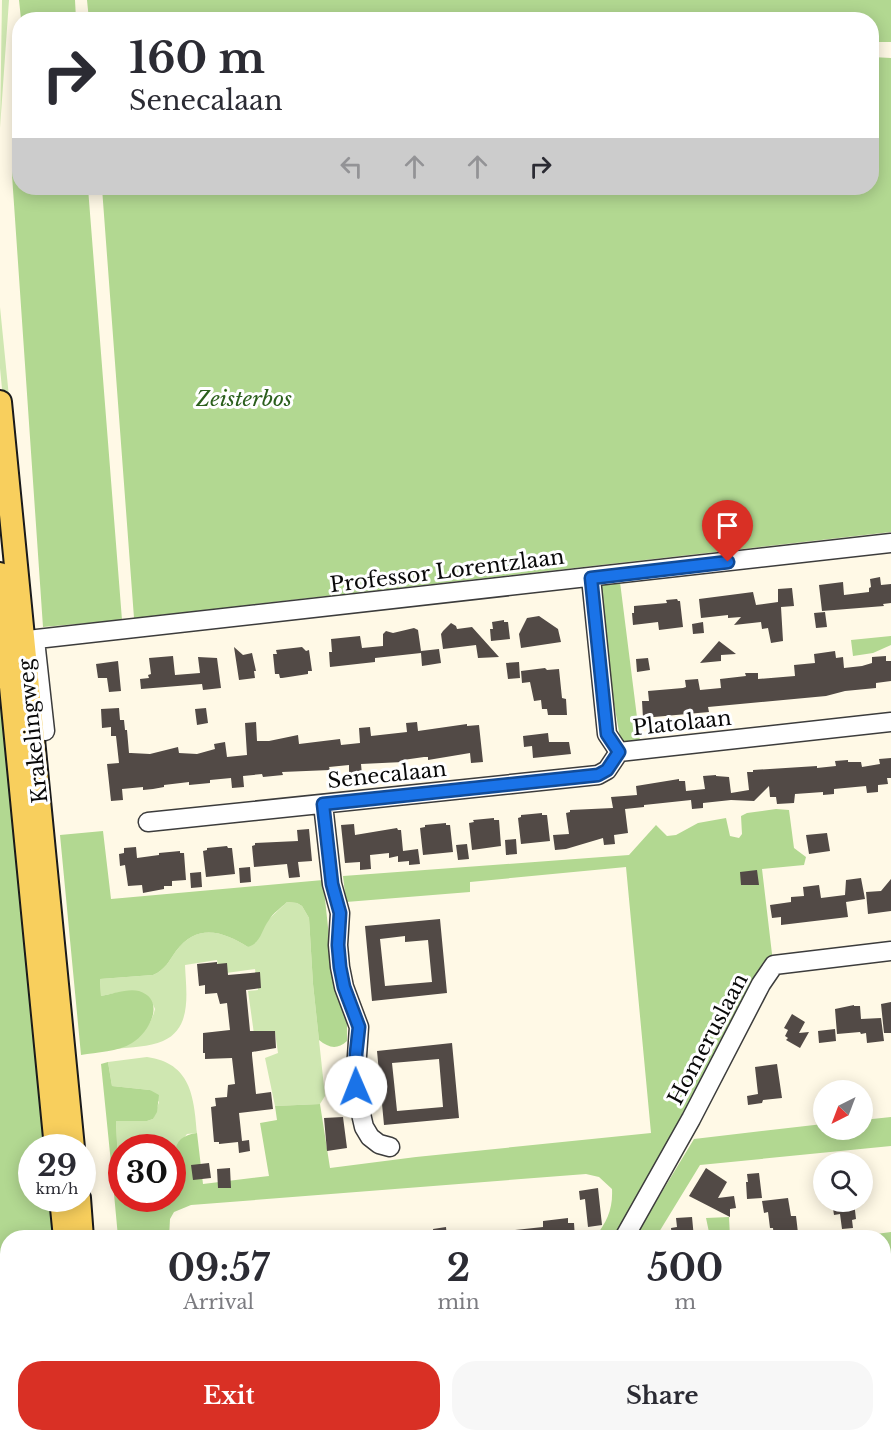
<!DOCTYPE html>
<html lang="en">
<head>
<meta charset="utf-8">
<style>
	:root { --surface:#fff; --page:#f7f7f7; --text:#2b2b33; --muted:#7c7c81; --accent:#d93025 }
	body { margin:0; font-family:"Libre Baskerville",serif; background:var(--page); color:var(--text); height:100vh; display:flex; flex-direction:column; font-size:22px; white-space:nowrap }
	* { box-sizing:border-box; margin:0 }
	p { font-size:20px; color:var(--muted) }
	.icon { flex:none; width:33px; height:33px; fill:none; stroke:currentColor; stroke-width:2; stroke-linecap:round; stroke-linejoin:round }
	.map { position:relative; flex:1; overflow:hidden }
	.sheet { position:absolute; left:0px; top:1230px; width:891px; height:212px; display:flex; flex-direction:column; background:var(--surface); border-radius:24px 24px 0 0; box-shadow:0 3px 15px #0003 }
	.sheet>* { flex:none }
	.guide { position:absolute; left:12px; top:12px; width:867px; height:183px; border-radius:24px; box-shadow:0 3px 15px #0003; background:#fff; color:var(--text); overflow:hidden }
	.needle { width:39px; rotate:222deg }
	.buttons { position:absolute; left:813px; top:1080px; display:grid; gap:12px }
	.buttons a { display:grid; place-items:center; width:60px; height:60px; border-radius:50%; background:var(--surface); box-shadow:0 3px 15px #0003; font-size:30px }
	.speed { position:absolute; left:18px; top:1134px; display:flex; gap:12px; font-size:30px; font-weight:700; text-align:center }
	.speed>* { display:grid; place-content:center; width:78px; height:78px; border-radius:50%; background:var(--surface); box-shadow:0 3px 15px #0003; line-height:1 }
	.speed small { font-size:15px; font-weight:400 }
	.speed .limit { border:9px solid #d22; background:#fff; color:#111 }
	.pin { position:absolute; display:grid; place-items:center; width:51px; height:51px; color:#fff; margin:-62px -26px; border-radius:50% 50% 50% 0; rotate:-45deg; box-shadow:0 0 6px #0007 }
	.pin .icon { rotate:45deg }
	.me { position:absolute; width:66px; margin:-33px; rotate:359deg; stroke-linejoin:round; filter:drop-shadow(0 0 4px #0008) }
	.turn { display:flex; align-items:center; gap:21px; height:126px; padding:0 18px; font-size:27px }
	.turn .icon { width:78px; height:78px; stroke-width:2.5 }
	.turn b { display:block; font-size:42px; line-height:51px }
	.lanes { display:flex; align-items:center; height:57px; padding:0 18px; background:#0003; justify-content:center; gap:30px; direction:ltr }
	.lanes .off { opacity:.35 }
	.eta { display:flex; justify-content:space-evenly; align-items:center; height:102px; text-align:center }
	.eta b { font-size:36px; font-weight:800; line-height:42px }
	.primary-button { display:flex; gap:12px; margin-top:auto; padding:12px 18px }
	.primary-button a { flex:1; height:69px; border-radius:24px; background:var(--accent); color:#fff; font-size:24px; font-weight:800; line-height:69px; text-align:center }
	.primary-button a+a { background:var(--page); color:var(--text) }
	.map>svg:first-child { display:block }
</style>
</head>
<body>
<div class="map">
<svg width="891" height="1441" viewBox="0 0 891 1441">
	<rect width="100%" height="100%" fill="#fff9e6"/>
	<path fill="#cfe7b1" d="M2 0H9L0 128Z
		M0 307 32 627 24 618 0 368Z
		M287 902 297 903 302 906 309 918 313 984 325 1096 320 1104 275 1106 265 1058 278 1053 275 1032 254 1034 248 991 258 990 255 969 219 974 217 960 185 965C186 991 193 1028 163 1041 149 1047 131 1047 116 1049 135 1042 150 1030 155 1009 146 984 121 992 101 996L100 979 153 975C165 970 169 961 176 951 197 923 223 931 248 947L269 919Z
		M147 1057C191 1063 194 1097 197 1133L187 1134 174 1151 176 1160H173L172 1148H122L121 1179 113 1183 112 1173 117 1170 118 1165 116 1121H147L153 1119 159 1102 150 1090 112 1086 108 1062Z"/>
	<path fill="#b2d891" d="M19 0H75L76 19H21Z
		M87 0H891V42H872V20H89Z
		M19 49 20 188H88L122 620 43 627 12 175Z
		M872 57 891 58V532L134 618 102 188H872Z
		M620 582 640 741 621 743 593 585Z
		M891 636V645L873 653 853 656 851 640Z
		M0 644 52 1147 32 1148V1198L57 1199 61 1237 8 1238 7 1369 0 1370Z
		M776 809 789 810 794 848 806 857 804 865 762 869 772 954 771 965 619 1237H595C607 1222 613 1209 612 1189L599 1177 586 1174 191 1205 174 1212 170 1219 169 1238 118 1237 113 1183 121 1179 122 1198H172L173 1160 176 1159C173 1143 181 1135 197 1133L203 1184 269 1176 260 1123 277 1120 275 1106 320 1104 330 1168 416 1157 651 1133 626 867 470 882V892L346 902 343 876 629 855 656 825 667 836 676 835 698 823 726 818 730 836 739 838 742 834 741 816 747 813Z
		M103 831 111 899 323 880 332 965 347 1019V1041C337 1050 329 1048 319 1040L313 984 309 918 302 906 297 903 287 902C281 908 273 913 269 920 261 930 262 942 248 947 223 931 197 923 176 951 169 961 165 970 153 975L100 979 101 996C112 994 128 988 139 991 167 1000 149 1033 132 1043 118 1052 97 1052 81 1055L60 835Z
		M108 1062 112 1086 150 1090 159 1095 157 1112 153 1119 147 1121H116L118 1165 117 1171 112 1173 101 1064Z
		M891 1117V1146L700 1165 656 1237 634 1238 694 1139 823 1124 824 1130H862L863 1120Z
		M729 1217 730 1237H710L706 1218Z
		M891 1232V1264L884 1265V1238L853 1237Z
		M7 1385 8 1434H79V1441H0V1386Z
		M216 1434H377L390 1436 392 1434H635L636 1441H226Z
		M648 1434H802L804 1441H650Z"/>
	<path fill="#524a46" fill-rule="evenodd" d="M880 577 881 585 891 584V603L883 604 884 606 822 611 819 585 843 582 844 595 869 592V588L871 587 870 579Z
		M792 588 794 606 781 607 783 641 771 643 768 628 762 629 761 622 734 625 741 617 728 618V615L701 618 699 599 753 592 756 605 778 602V589Z
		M677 599 678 601H680L683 627 659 630 658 622 633 625 632 613H634V606L667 603 666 600Z
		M825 612 827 627 816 628 814 613Z
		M539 616 558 629 561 642 521 648 519 634 527 618Z
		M504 620V622H508L510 639 491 641 490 629H493L492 622Z
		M703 622 704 633 693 634 692 624Z
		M451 623 456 626 457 629 472 627 499 657 478 658 476 645 443 649 441 634 443 631Z
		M414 628 418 630 421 651 439 649 441 663 422 666 421 653 375 658V662L330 667 329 652H332L331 639 360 636 362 648 383 646V634L386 631 393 633Z
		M719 641 736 654 721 655V661L700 663Z
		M234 647 243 655 252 653 256 671H254L255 678 239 680Z
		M302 647 306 651 309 650 312 671H308V674L282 678H280L279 674H275L273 654H277L276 650Z
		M835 651 836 658 843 657 844 668 862 666 872 663V657L886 656V661H891V681L876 683V688L845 691 826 696 708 707 709 712 643 718 642 701H649L648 691 683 688 686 687 685 680 698 679 700 690 721 688 720 679 746 676 745 673H758V679L795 676 794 665 815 663 814 654Z
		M173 656 175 675 200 673 198 657 217 658 221 688 203 690 202 684 141 689 140 679 149 678 148 675 151 674 149 658Z
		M648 658 650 670 637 672 636 659Z
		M118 661 121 691 109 692 107 678H98L96 664Z
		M519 662 520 678 508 679 506 663Z
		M545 668 547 670 559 669 562 698 566 699 567 715H548L547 709H542L541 700 534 701 530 682 522 683 521 671Z
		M119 708 120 720H124L125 730H127L129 753H131L150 754 178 747 179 753 197 754 215 749 214 744 225 742 227 757 247 755 245 723 256 722 257 741H269L298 735 299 744 340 739 341 745 360 743 359 728 370 727 371 736 407 732 406 723 417 722 418 731 467 724V726L479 725 483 762 471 763 470 753 428 760V757H424L403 760V762L361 764 362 775 349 776V765L329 767 330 770 282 772 283 775 263 777 262 774 243 776 244 787 232 788 231 778 210 780V783L189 785V782L164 785V787L153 789 143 790V787L122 789 123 800 111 801 107 764 119 763 116 736H111V727L102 728 101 709Z
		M206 708 208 723 197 725 195 709Z
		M548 733 549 742H569L571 754 533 758 532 746 524 747 523 736Z
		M891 758V778H887L888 784 878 785V792L867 793 866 786 834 789V794L823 795V792L795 794 794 803 777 804 776 797H770L769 786 754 801 731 800 703 803V808L692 809 691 800 644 805V807L625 809 628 833 614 835 615 844 604 845 603 838 566 849 555 850 553 835 569 834 566 813 570 812V810L613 808 611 797 637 795 636 786 679 779V781H685L686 791 705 789 703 776 716 775V776L729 777 731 793 749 790 747 772H753V770L817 766V768L836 766 835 761 848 760V762H861L862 767 880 764 879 759Z
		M542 813V815H547L550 841 521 844 518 818 521 817V815Z
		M494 818V820H499L501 846 472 850 469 823 474 822 473 820Z
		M446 823V825H450L453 852 423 855 420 828 425 827V825Z
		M354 824 355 835 397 828 398 830H401L403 851 418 849 420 864 409 865V861L398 862V856L389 858V853L370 855 371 869 360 870V862L345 863 341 825Z
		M309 829 312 861 298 862 300 877 289 878 287 864 254 867 252 846 255 845V843L298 841 297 830Z
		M827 833 830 851 809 854 806 835Z
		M516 839 517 854 506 855 505 840Z
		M467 844 469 859 458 860 456 845Z
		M227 846 228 848H232L235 874 206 877 203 851 207 850V848Z
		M136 847 137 858 159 855V853L180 851V853H184L186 880 172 881V886H164V889L148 892 143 893 142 885 128 886 125 865 120 866 119 854 124 853V848Z
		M250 867 251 882 240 883 239 868Z
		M757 870 759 885H741L740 872Z
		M201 872 202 887 191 888 190 873Z
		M861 878 865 899 846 902 848 917 781 925V917L772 918 770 905 791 902V897L804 896 803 887 819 885 821 898 845 895 846 880Z
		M891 879V911L868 914 866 892 881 891Z
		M440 919 447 993 372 1001 365 926ZM405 936V942L428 940 432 982 385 986 380 939Z
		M217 962V964L227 963 228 975 260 972 261 988 246 990 250 1031H275L276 1048 252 1052V1055L256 1094 271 1092 273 1109 239 1113 242 1141 249 1140 250 1151 239 1153 238 1142 219 1144V1142H214L211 1107 216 1106 215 1098 227 1097 228 1085 235 1084 232 1058 205 1059V1053H203V1033L230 1030 227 1003 220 1004 217 993 205 994V985L199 986 197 964Z
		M891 1002V1033H884L881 1004Z
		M854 1005V1006H860L861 1019 881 1018 884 1041 867 1043 866 1033 861 1034 860 1032 837 1034 835 1009Z
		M792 1014 805 1022 799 1033 809 1032 800 1048 786 1040 788 1038 785 1036 788 1030 784 1028Z
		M835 1029 836 1041 819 1043 818 1031Z
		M452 1043 459 1118 384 1125 377 1051ZM439 1059 443 1107 397 1111 392 1063Z
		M777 1064 782 1098 763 1100 762 1103 748 1105 747 1096 758 1094 755 1067Z
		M343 1117 347 1148 327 1151 324 1118Z
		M209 1163 211 1178 193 1180 191 1165Z
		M230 1168 231 1188H218L217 1169Z
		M706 1168 727 1182 718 1198 734 1196 736 1208 730 1209V1217L689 1196Z
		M759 1173 762 1198 747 1199 746 1182H748L747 1174Z
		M598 1188 602 1225 588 1227 585 1199 580 1200 579 1191Z
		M788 1198 791 1216H796L798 1233 774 1237 773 1228H770L768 1212 764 1213 762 1201Z
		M832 1202H854L856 1219 852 1220 853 1228 842 1229 840 1214 834 1215Z
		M692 1217 694 1238H672L671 1228 677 1227 676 1218Z
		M568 1218V1223H574L575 1238H557V1235L516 1238 515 1230 543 1227V1221Z
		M446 1227 447 1238H434L433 1229Z"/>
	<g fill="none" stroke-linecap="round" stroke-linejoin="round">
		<defs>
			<path id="minor" d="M591 578 607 734 619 752 891 722
				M35 640 45 731
				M10 642 891 543
				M323 804 332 884 340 913 338 945 340 967 344 987 359 1027 356 1070 359 1105 364 1127 370 1137 379 1144 390 1147
				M148 822 598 775 607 770 619 752
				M624 1238 691 1119 761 984 774 965 891 951
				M884 1276 891 1275
				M0 1376 8 1375
				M0 1402 4 1441
				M642 1434 643 1441"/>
			<path id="major" d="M0 402 73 1148
				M0 574 56 1148
				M61 1198 65 1238
				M79 1198 82 1238
				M82 1434 83 1441
				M102 1434V1441"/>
		</defs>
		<use href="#minor" stroke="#3c3c3c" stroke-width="21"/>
		<use href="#major" stroke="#1a1a1a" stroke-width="26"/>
		<use href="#minor" stroke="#fff" stroke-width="18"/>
		<use href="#major" stroke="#f8cf5d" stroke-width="22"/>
	</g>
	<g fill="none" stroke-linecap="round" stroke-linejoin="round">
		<defs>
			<path id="route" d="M356 1087V1054L359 1027 344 987 340 967 338 945 340 913 332 884 323 804 598 775 607 770 619 752 607 734 591 578 728 562"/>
		</defs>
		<use href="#route" stroke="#114b97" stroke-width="15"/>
		<use href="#route" stroke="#1a73e8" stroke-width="10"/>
	</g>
	<g text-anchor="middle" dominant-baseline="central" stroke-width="6" stroke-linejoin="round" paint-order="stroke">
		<g font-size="21" font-style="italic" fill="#2b5f1c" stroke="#fff">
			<text x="244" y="399">Zeisterbos</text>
		</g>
		<g font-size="21" fill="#090909" stroke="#fff">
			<text transform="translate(447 571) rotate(-7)">Professor Lorentzlaan</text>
			<text transform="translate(682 723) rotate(-6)">Platolaan</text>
			<text transform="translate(33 731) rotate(-96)">Krakelingweg</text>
			<text transform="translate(387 775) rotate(-6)">Senecalaan</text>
			<text transform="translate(708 1039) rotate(-62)">Homeruslaan</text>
		</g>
	</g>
</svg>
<div class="buttons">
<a><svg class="needle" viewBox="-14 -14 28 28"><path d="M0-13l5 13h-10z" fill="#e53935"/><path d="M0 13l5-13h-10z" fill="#7c7c81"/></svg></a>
<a><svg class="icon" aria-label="search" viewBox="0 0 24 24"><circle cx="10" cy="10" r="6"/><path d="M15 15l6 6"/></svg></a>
</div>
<div class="speed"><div>29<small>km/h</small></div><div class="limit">30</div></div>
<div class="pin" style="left:728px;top:562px;background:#d93025"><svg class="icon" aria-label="arrive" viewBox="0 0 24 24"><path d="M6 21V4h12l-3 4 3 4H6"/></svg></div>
<svg class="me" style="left:356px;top:1087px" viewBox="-20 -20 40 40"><circle r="19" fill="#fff"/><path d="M0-13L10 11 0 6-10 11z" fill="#1a73e8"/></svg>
<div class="guide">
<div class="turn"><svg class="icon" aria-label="right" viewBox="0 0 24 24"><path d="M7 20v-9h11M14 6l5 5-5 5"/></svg><div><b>160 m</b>Senecalaan</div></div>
<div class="lanes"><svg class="icon off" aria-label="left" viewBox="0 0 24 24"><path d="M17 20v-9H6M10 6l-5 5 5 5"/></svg><svg class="icon off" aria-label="ahead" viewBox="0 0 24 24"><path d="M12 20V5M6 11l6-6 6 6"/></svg><svg class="icon off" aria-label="ahead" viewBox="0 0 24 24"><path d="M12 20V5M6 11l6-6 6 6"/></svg><svg class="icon" aria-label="right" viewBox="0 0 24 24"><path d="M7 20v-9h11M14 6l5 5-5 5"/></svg></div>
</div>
<section class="sheet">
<div class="eta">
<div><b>09:57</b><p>Arrival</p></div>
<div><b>2</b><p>min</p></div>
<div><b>500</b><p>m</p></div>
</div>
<div class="primary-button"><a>Exit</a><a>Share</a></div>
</section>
</div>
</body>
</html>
